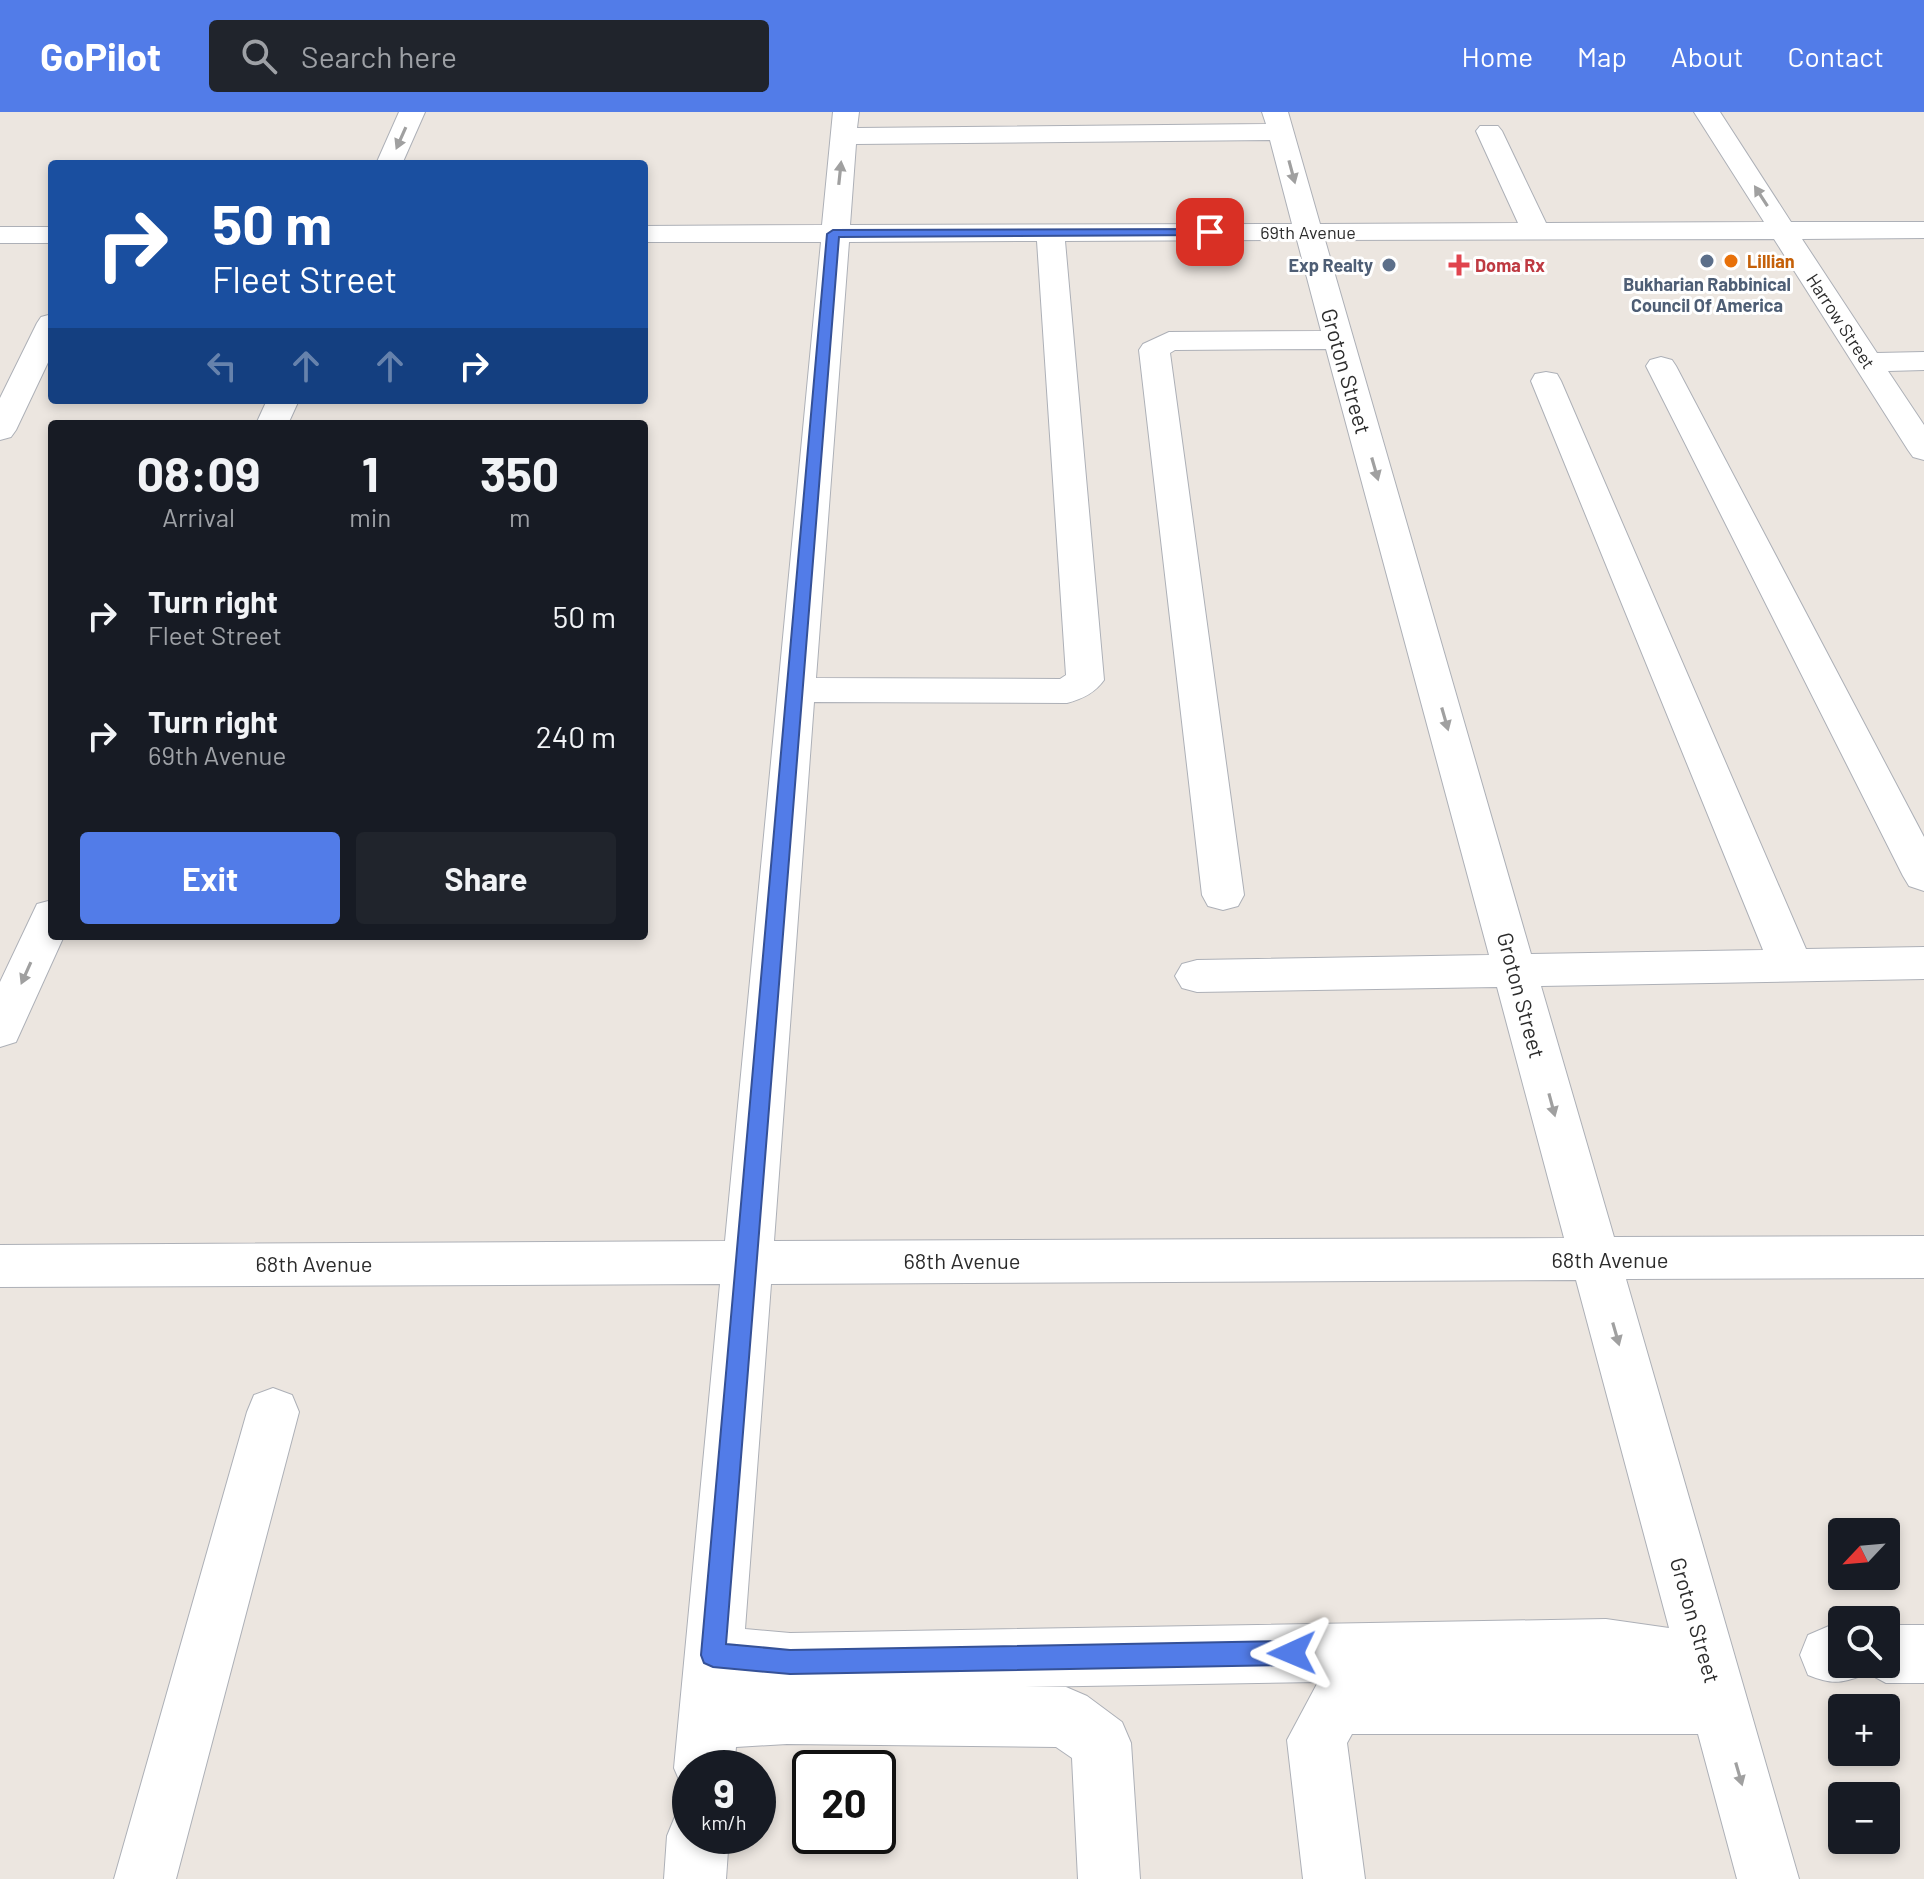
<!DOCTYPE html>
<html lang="en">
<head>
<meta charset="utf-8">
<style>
	:root { --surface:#171b24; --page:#20242c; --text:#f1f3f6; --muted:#9ea1a6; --accent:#527ce8 }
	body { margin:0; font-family:Barlow,sans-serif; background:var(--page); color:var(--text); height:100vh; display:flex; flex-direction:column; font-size:30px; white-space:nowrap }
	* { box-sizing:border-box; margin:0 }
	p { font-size:26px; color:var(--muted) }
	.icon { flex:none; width:44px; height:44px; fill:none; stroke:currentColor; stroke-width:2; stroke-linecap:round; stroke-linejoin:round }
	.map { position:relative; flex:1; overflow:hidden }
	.side { position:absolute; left:48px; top:308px; width:600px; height:520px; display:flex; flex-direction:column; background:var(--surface); border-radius:8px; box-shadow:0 4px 12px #0003 }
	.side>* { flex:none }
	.top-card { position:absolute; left:48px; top:48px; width:600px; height:244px; border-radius:8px; box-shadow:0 4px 12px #0003; background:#1a4fa0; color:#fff; overflow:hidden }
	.needle { width:52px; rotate:244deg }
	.fabs { position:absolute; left:1828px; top:1406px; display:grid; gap:16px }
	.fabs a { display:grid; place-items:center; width:72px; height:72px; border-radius:8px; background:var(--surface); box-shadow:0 4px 12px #0003; font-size:40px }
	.speed { position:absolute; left:672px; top:1638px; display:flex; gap:16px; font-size:40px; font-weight:700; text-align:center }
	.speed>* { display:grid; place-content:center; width:104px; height:104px; border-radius:50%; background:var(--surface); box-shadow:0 4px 12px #0003; line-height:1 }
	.speed small { font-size:20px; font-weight:400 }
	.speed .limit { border:4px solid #111; border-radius:12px; background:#fff; color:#111 }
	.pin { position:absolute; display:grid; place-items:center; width:68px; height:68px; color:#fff; margin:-34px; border-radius:16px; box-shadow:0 4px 12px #0006 }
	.me { position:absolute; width:88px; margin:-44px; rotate:269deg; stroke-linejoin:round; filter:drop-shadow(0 0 6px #0008) }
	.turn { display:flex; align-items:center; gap:28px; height:168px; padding:0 32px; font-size:36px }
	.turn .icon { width:104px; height:104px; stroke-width:2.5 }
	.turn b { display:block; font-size:56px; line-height:68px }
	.lanes { display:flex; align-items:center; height:76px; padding:0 32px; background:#0003; justify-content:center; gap:40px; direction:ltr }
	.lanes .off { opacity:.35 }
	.eta { display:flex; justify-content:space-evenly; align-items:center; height:136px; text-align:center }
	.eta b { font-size:48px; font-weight:700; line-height:56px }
	.action { display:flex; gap:16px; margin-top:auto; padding:16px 32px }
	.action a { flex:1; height:92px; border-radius:8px; background:var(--accent); color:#fff; font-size:32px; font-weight:700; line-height:92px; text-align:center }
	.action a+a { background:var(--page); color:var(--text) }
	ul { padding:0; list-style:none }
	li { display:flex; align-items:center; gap:24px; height:120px; padding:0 32px }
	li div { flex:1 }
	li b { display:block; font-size:30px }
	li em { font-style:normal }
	header { display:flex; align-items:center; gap:48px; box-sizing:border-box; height:112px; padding:0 40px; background:var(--accent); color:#fff }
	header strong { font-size:38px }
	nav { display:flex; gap:44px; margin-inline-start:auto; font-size:28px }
	.search { width:560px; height:72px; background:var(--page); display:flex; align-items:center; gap:20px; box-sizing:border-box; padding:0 28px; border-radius:8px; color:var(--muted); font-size:30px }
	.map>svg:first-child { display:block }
</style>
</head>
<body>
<header>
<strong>GoPilot</strong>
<div class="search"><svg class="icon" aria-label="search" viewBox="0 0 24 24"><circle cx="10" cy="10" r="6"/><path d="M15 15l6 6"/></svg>Search here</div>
<nav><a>Home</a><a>Map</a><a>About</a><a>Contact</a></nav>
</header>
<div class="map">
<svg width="1924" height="1767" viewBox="0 0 1924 1767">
	<rect width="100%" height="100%" fill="#ece6e0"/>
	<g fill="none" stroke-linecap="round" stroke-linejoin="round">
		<defs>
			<path id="minor" d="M399 0H425L402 52H376Z
				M833 0H859L857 16 1266 12 1262 0H1288L1320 112 1518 111 1476 19 1480 14H1498L1502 19 1546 111 1764 110 1694 0H1720L1791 110H1924V126L1802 127 1877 241 1924 240V258L1888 259 1924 313V348L1913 345 1908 338 1774 127 1325 128 1531 842 1763 838 1531 269 1535 262 1546 260 1557 262 1561 269 1806 837 1924 835V867L1541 874 1614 1125 1924 1124V1166L1626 1167 1799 1767H1737L1698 1622H1352L1347 1631 1365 1767H1303L1287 1628 1318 1570 1025 1575H1066L1087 1584 1122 1610 1131 1631 1140 1767H1078L1072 1646 1056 1635 787 1632 736 1635 734 1656H690V1680L683 1677 674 1656 720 1172 0 1175V1133L725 1129 821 130H644V114L822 113ZM1270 28 1292 112 850 113 856 32ZM1297 128 1321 219 1169 220 1143 232 1139 238 1202 783 1208 794 1223 798 1238 794 1244 783 1170 241 1175 238 1326 237 1489 843 1197 848 1182 852 1175 864 1182 876 1197 880 1497 875 1564 1126 774 1129 814 590 1067 591C1082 587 1095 581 1104 568L1065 129ZM1037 129 1066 563 1060 567 816 566 849 130ZM1576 1168 1669 1516 1606 1507 790 1521 745 1517 771 1172Z
				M0 115H52V131H0Z
				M52 202V242L16 318 11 325 0 328V286L37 211 41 205Z
				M1661 245 1672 248 1676 254 1924 725V779L1909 774 1903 764 1646 254 1650 248Z
				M267 288H299L288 312H256Z
				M52 788V824H64L16 930 0 935V870L37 792Z
				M273 1276 292 1283 299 1300 176 1767H114L247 1300 254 1283Z
				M1886 1513H1924V1571H1886L1864 1559 1863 1563C1841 1572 1830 1572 1808 1563L1800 1543 1808 1523 1829 1514H1842V1552H1886Z
				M690 1696V1724H729L726 1767H664L667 1724 676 1702Z"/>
		</defs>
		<use href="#minor" stroke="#adb0b7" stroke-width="2"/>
		<use href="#minor" fill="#fff" fill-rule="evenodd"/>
	</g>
	<defs><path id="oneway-solid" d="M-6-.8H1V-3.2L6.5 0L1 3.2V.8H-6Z" transform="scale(2)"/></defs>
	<g fill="#a0a0a0">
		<use href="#oneway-solid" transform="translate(401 26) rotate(114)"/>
		<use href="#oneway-solid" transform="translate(1292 60) rotate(75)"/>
		<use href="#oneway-solid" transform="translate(840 61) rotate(-84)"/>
		<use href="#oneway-solid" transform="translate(1761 84) rotate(-123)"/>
		<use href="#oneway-solid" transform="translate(1375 357) rotate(74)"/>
		<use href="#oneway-solid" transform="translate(1445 607) rotate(74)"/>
		<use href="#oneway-solid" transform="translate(26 861) rotate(114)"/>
		<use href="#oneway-solid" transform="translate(1552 993) rotate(75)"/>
		<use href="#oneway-solid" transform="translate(1616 1222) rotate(74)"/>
		<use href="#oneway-solid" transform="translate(1739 1662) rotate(74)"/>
	</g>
	<path fill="#527ce8" stroke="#355197" stroke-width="2" d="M1210 117 1216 120 1214 123 839 125 726 1532 790 1538 1292 1529 1300 1533 1304 1541 1300 1550 1292 1553 790 1562 713 1555 704 1551 701 1543 827 122 833 118Z"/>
	<g fill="#5c6f8a" stroke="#fff" stroke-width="3">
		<circle cx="1707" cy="149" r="8"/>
		<circle cx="1389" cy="153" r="8"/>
	</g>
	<circle fill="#e8710a" stroke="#fff" stroke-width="3" cx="1731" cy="149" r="8"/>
	<path fill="#e0444e" stroke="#fff" stroke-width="3" d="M1455 141h8v8h8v8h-8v8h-8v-8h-8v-8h8z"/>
	<g text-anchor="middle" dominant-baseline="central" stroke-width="6" stroke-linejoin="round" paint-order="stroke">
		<g font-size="18" fill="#2c2c2c" stroke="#fff">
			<text x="1308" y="120">69th Avenue</text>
			<text transform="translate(1841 209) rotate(57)">Harrow Street</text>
		</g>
		<g font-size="18" font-weight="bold" fill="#c56008" stroke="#fff" text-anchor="start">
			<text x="1747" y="149">Lillian</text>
		</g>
		<g font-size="18" font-weight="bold" fill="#4e5e75" stroke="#fff" text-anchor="end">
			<text x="1373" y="153">Exp Realty</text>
			<text x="1707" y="172" text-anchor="middle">Bukharian Rabbinical<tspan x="1707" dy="21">Council Of America</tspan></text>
		</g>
		<g font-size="18" font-weight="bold" fill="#be3a42" stroke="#fff" text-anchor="start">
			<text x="1475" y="153">Doma Rx</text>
		</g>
		<g font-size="22" fill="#2c2c2c" stroke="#fff">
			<text transform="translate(1347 259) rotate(74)">Groton Street</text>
			<text transform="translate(1522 883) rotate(75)">Groton Street</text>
			<text x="1610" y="1147">68th Avenue</text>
			<text x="962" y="1148">68th Avenue</text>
			<text x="314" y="1151">68th Avenue</text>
			<text transform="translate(1696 1508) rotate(74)">Groton Street</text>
		</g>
	</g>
</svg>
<div class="fabs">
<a><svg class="needle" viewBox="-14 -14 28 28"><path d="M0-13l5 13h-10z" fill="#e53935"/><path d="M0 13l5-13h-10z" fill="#9ea1a6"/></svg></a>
<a><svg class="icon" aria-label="search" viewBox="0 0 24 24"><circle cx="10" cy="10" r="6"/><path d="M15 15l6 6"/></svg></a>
<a>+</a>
<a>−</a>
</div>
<div class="speed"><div>9<small>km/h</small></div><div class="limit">20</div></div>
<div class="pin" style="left:1210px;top:120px;background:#d93025"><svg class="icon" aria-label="arrive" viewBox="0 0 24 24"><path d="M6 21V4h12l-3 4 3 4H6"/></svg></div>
<svg class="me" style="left:1292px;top:1541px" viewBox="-20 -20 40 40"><path d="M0-17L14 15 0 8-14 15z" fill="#527ce8" stroke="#fff" stroke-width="4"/></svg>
<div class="top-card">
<div class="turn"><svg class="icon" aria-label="right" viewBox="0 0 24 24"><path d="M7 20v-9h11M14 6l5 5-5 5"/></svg><div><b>50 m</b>Fleet Street</div></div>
<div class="lanes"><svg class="icon off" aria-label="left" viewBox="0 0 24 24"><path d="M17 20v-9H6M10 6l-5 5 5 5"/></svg><svg class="icon off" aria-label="ahead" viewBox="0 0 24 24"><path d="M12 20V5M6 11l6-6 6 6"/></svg><svg class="icon off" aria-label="ahead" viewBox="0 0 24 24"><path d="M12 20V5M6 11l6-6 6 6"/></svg><svg class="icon" aria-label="right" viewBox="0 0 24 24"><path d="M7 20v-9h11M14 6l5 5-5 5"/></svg></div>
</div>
<section class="side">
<div class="eta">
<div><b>08:09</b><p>Arrival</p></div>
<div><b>1</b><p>min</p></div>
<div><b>350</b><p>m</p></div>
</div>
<ul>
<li><svg class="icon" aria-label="right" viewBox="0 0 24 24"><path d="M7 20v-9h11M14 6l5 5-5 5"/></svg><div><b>Turn right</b><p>Fleet Street</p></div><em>50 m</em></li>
<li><svg class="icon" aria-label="right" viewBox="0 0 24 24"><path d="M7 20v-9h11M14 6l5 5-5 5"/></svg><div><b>Turn right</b><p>69th Avenue</p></div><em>240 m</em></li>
</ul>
<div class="action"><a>Exit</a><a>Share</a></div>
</section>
</div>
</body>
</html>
